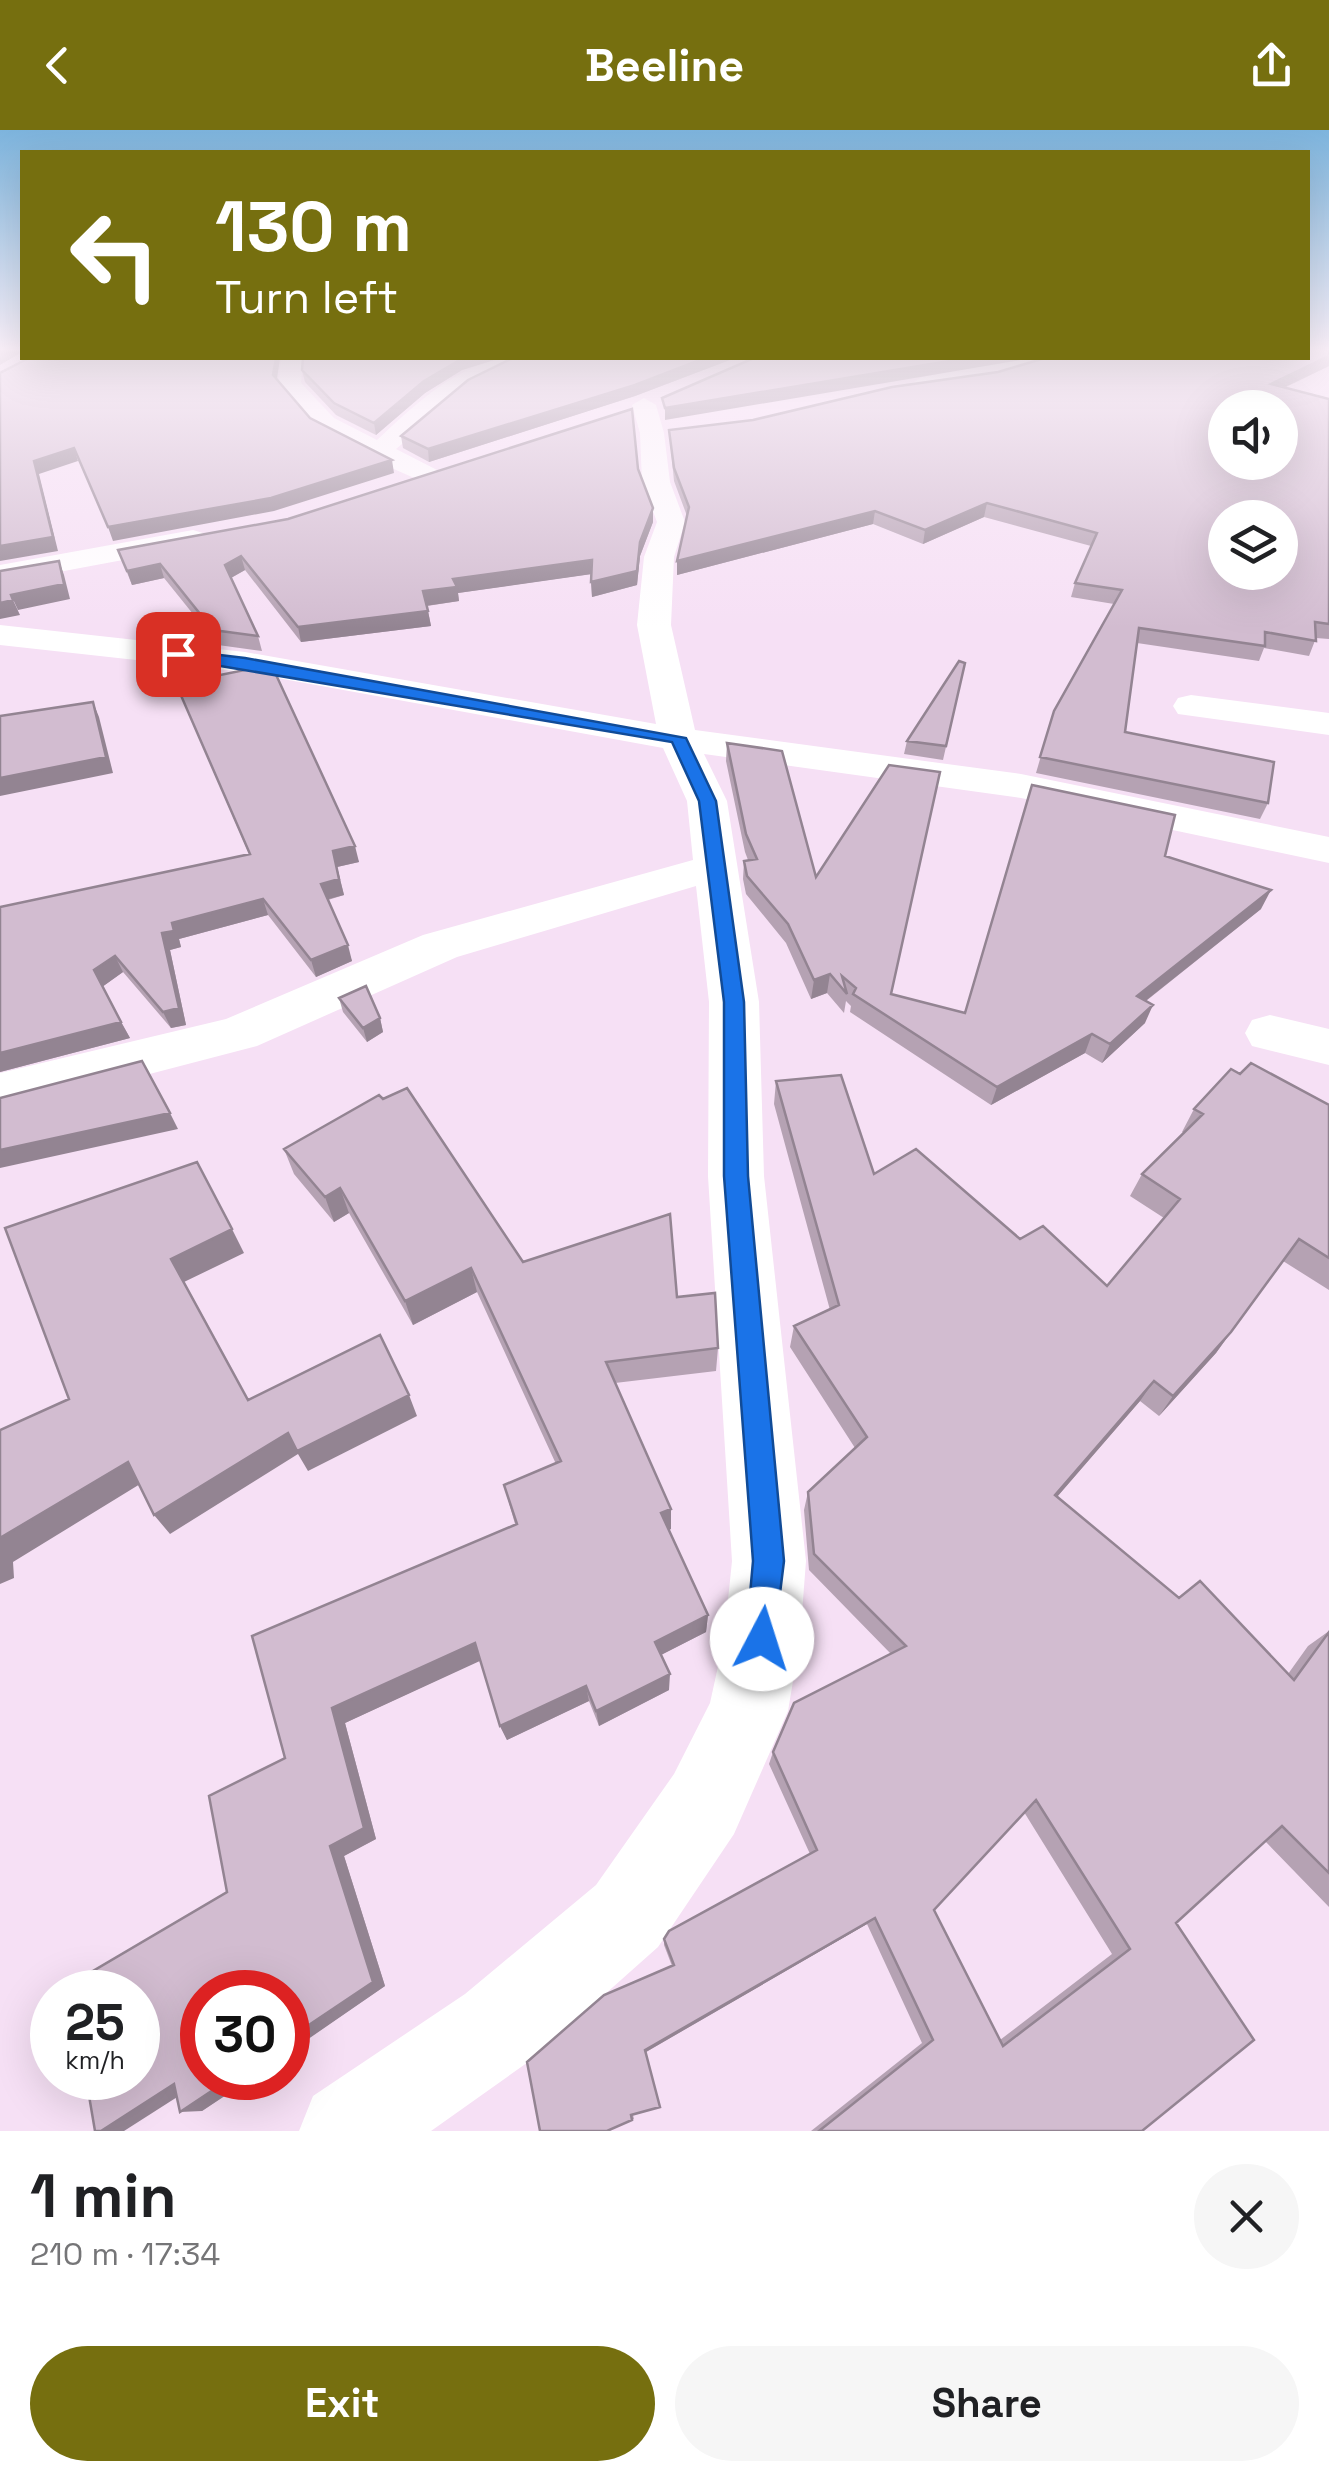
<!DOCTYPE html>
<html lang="en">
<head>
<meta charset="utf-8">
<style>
	:root { --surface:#fff; --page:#f6f6f6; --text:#202124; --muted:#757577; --accent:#766f0f }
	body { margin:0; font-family:"Space Grotesk",sans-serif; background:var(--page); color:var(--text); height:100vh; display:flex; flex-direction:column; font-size:38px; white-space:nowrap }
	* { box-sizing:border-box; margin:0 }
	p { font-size:32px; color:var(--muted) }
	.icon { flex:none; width:55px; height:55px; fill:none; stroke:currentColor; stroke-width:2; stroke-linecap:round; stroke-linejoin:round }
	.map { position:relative; height:2001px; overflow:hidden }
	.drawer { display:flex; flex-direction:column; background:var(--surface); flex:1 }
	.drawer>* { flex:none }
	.top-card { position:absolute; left:20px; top:20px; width:1290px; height:210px; border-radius:0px; box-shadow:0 10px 40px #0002; background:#766f0f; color:#fff; overflow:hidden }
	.controls { position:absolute; left:1208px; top:260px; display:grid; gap:20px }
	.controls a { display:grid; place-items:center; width:90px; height:90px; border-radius:50%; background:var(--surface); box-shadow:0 10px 40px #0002; font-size:50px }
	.speed { position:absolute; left:30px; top:1840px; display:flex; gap:20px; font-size:50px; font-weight:700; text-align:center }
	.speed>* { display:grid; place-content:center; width:130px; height:130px; border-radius:50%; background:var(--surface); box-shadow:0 10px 40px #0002; line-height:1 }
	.speed small { font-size:25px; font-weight:400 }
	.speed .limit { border:15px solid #d22; background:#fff; color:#111 }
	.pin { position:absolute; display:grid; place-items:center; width:85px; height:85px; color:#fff; margin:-42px; border-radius:20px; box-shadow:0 5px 15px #0006 }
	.me { position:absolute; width:110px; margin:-55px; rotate:5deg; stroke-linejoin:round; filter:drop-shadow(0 0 8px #0008) }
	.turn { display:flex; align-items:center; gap:35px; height:210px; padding:0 30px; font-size:45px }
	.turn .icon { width:130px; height:130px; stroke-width:2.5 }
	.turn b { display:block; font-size:70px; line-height:85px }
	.round { display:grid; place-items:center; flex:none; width:105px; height:105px; border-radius:52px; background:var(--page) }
	.overview { display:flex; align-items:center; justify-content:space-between; height:170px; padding:0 30px }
	h1 { font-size:60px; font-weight:600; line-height:75px }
	.button { display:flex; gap:20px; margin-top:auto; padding:20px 30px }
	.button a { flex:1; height:115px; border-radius:60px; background:var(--accent); color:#fff; font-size:40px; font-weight:600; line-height:115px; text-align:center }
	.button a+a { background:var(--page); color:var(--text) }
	header { display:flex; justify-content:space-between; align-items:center; height:130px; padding:0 30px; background:var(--accent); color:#fff; font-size:45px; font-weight:600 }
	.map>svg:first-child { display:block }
</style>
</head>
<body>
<header><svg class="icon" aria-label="back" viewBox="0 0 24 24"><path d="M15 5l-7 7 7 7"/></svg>Beeline<svg class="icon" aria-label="share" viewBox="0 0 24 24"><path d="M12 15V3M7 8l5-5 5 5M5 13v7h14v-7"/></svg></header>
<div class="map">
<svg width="1329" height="2001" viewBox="0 0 1329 2001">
	<rect width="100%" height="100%" fill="#f6e0f5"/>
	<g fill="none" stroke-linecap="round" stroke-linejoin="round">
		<path fill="#fff" fill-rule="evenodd" d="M281 228H303L301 253 334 288 377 310C419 271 466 224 527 228L467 259 396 319 439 341 443 347 430 355 369 328 316 298 279 254Z
			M1021 228H1052C1036 244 926 269 911 254L922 247Z
			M644 268 656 275 664 303 670 352 685 392 674 427 671 495 695 600 1021 644 1329 707V733L1021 668 704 624 727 671 759 872 764 1046 806 1431 800 1509 788 1581 734 1704 658 1817 531 1930 431 2001H299L313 1966 465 1864 596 1755 674 1644 710 1573 724 1509 732 1431 708 1046 709 872 696 756 457 827 257 916 0 983V943L226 889 423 805 693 730 687 671 663 618 245 542 0 515V495L245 522 656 594 637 495 644 427 657 392 642 352 640 303 632 275Z
			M193 400 203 403 208 409 203 415 0 453V435Z
			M1191 565 1329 583V605L1178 584 1173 576 1178 568Z
			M1270 885 1329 899V935L1252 916 1245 903 1252 890Z"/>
	</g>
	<path fill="#b5a2b3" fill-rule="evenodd" d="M1329 218V236L1284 258 1329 269V509L1316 508 1309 526 1264 518 1259 531 1137 513 1125 602 1268 673 1260 689 1036 643 1054 581 1114 474 1071 467 1075 453 1091 416 984 387 923 414 873 394 677 445V431L687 386 674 351 669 300 753 290 998 242Z
		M303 228H500L462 240 425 263 376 305 336 285 305 252 302 240Z
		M513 228H735L635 266 429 332 403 318 401 306Z
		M638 339 653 378V392L640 426 637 455 592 467 591 444 458 463 459 471 427 476 431 496 301 512 245 440 231 448 258 506 262 521 218 515 164 448 132 455 118 420Z
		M237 530 272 536 359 732 337 737 344 765 328 770 352 831 316 847 268 785 179 809 181 817 170 820 186 895 171 898 123 842 102 857 130 908 0 942V777L249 724 176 554 241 541Z
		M965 533 943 630 904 624 907 611Z
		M727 613 891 864 965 883 1165 726 1261 779 1146 871 1145 893 1102 933 1085 923 991 975 850 882 851 876 846 871 844 883 827 863 811 869 786 813 746 764 743 749 744 731 748 730 745 722 726 631Z
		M339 868 380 888 383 902 367 912 343 882Z
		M1240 944 1329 975V1160L1283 1131 1216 1223 1159 1286 1140 1271 1057 1367 1179 1468 1288 1544 1308 1516 1329 1501V1777L1265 1711 1176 1793 1142 2001H811L922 1913 867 1794 646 1922 633 1985 634 1989 607 2001 672 1836 664 1815V1809L810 1724 769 1634 773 1622 891 1524 809 1440 804 1380 808 1362 855 1318 790 1217 794 1196 830 1180 774 974 776 951 874 1044 1020 1109 1107 1156 1164 1088 1130 1066 1142 1044 1184 1003 1182 1002 1194 979ZM1024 1682 1112 1824 1000 1910 934 1780Z
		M284 1019 523 1132 677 1167 718 1218 716 1241 615 1253 671 1379V1399L668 1400 708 1485 706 1502 661 1525 669 1560 599 1596 589 1571 507 1610 500 1596 480 1530 345 1593 376 1709 344 1726 385 1856 202 1981 227 1762 285 1628 515 1394 504 1355 556 1334 477 1162 413 1195 349 1083 334 1092 294 1044Z"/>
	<path fill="#938492" d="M5 218H21L22 222 0 235V221Z
		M1329 226V236L1266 266 1271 254Z
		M276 228H280L276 256 273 245Z
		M463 228H500L462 240 425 263 376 305 374 293 424 251Z
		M705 228H735L635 266 429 332 428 319Z
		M967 228H1033L665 290V278Z
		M74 318 78 331 39 344 58 421 0 431V416L34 331Z
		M392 330 394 343 274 381 113 411 108 397Z
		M987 373 984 387 923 414 925 400Z
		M653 378V392L640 426 637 455 592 467 591 452 640 412Z
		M875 381 873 394 677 445V431Z
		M241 426 245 440 229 449 225 435Z
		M592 430V444L458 463 459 471 425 476 423 461 453 449Z
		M59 431 64 445 70 469 18 480 11 465Z
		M160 434 164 448 132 455 127 441Z
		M13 470 20 485 0 489V473Z
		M428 481 431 496 301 512 298 497Z
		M93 572 99 587 113 643 0 666V648Z
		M355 716 359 732 337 737 344 765 325 770 321 754 333 721Z
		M1271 760 1261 779 1129 884 1137 866Z
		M263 769 268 785 179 809 181 817 170 820 186 895 171 898 163 882 162 803 172 793Z
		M348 815 352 831 316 847 311 830Z
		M115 826 123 842 102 857 94 840Z
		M830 844 827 863 811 869 814 850Z
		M1153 875 1145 893 1102 933 1110 914Z
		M380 888 383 902 367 912 363 898Z
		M121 892 130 908 0 942V923Z
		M1092 904 1085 923 991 975 997 957Z
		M170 983 178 999 0 1038V1020Z
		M340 1058 349 1083 334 1092 325 1067Z
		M232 1099 244 1123 184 1152 261 1291 171 1129Z
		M471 1138 477 1162 413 1195 405 1171Z
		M1231 1202 1216 1223 1159 1286 1173 1266Z
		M1154 1251 1140 1271 1043 1383 1055 1365Z
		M409 1265 417 1286 308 1341 298 1324 170 1404 154 1385 288 1303Z
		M128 1332 145 1351 13 1432 14 1448 0 1454V1408Z
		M671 1379V1399L661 1403V1383Z
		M708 1485 706 1502 655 1528V1512Z
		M475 1513 482 1530 345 1593 376 1709 344 1726 385 1856 288 1923V1909L330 1716 332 1578Z
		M670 1544 669 1560 599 1596 596 1581Z
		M586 1556 589 1571 507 1610 500 1596Z
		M875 1788 867 1794 646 1922 645 1920Z
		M231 1948H252L202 1981 180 1982Z
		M174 1954 196 1955 124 2001H101Z"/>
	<path fill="#d2bcd0" stroke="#938492" stroke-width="2.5" fill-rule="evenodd" d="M1308 218H1329V226L1271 254 1329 269V494L1315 492 1316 511 1265 502V516L1139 498 1125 602 1274 632 1268 673 1040 627 1054 581 1122 460 1075 453 1097 403 987 373 925 400 875 381 677 431 689 377 674 338 669 300 753 290 892 257 998 242 1045 228H1308ZM1225 278H1280V332H1225ZM1225 388H1280V442H1225Z
		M29 228H276L273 245 310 288 392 330 271 368 108 397 74 318 34 331 53 407 0 416V243Z
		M303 228H463L424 251 374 293 334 273 302 240Z
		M513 228H705L635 255 428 319 401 306 468 250Z
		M754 228H967L665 278 662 268Z
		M632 279 638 339 653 378 640 412 637 441 591 452 592 430 453 449 457 457 423 461 428 481 298 497 241 426 225 435 258 506 213 500 160 434 127 441 118 420 288 389Z
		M59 431 64 454 11 465 13 470 0 473V441Z
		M237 530 272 536 355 716 333 721 339 749 321 754 348 815 311 830 263 769 172 793 174 801 162 803 179 878 163 882 115 826 94 840 121 892 0 923V777L250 724 176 554 245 540Z
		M959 531 965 533 946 616 907 611Z
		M93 572 106 627 0 648V586Z
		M727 613 782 621 816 747 889 635 940 642 891 864 965 883 1032 655 1175 685 1165 726 1271 760 1137 866 1153 875 1110 914 1092 904 997 957 853 864 856 858 842 846 847 864 830 844 814 850 788 794 747 746 744 731 757 729 746 704Z
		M366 856 380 888 363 898 339 868Z
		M142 931 170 983 0 1020V968Z
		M1251 933 1329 975V1128L1299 1109 1231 1202 1173 1266 1154 1251 1055 1365 1179 1468 1200 1451 1294 1550 1329 1502V1743L1282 1696 1176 1793 1254 1910 1142 2001H819L933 1910 875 1788 645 1920 660 1977 631 1985 632 1990 607 2001H540L527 1932 604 1865 674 1835 664 1809 669 1801 817 1720 773 1622 794 1573 906 1516 814 1424 808 1362 867 1307 794 1196 839 1175 776 951 841 945 874 1044 916 1019 1020 1109 1043 1096 1107 1156 1180 1069 1142 1044 1203 984 1194 979 1231 939 1240 944ZM1036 1670 1130 1819 1003 1916 934 1780Z
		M407 958 523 1132 670 1084 677 1167 715 1163 718 1218 606 1232 671 1379 661 1383 708 1485 655 1512 670 1544 596 1581 586 1556 500 1596 475 1513 332 1578 364 1698 330 1716 373 1852 288 1909V1862H202V1948H231L180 1982 174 1954 101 2001H95L86 1948H138V1862H72L71 1854 227 1762 209 1666 285 1628 252 1506 517 1394 504 1355 561 1331 471 1138 405 1171 340 1058 325 1067 284 1019 379 965 383 969Z
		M197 1032 232 1099 171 1129 248 1270 380 1205 409 1265 297 1321 288 1303 154 1385 128 1332 0 1408V1300L69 1269 5 1098Z"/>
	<linearGradient id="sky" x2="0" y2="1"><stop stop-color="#7db4dd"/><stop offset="0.44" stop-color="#fbf1fa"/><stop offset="1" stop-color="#fbf1fa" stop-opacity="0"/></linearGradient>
	<rect width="1329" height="498" fill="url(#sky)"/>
	<path fill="#1a73e8" stroke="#114b97" stroke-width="2.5" d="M178 520 245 528 686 608 716 671 744 872 748 1046 784 1431 773 1520 762 1525 751 1520 746 1509 753 1431 724 1046V872L699 671 672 612 173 528Z"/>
</svg>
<div class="controls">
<a><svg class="icon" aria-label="sound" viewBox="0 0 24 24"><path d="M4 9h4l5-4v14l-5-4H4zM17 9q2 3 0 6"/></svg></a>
<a><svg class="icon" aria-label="layers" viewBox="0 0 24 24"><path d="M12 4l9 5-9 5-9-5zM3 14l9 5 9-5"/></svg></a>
</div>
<div class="speed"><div>25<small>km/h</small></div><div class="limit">30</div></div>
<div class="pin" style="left:178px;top:524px;background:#d93025"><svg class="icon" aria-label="arrive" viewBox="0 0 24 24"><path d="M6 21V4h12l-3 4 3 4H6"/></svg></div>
<svg class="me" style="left:762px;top:1509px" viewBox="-20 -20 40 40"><circle r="19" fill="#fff"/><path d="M0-13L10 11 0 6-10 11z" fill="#1a73e8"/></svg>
<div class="top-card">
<div class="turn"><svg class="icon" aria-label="left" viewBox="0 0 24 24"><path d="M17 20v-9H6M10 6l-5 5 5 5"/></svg><div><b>130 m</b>Turn left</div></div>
</div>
</div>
<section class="drawer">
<div class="overview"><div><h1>1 min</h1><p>210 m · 17:34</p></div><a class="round"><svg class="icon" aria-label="close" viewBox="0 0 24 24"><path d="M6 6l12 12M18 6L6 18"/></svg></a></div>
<div class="button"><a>Exit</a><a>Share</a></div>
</section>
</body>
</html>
